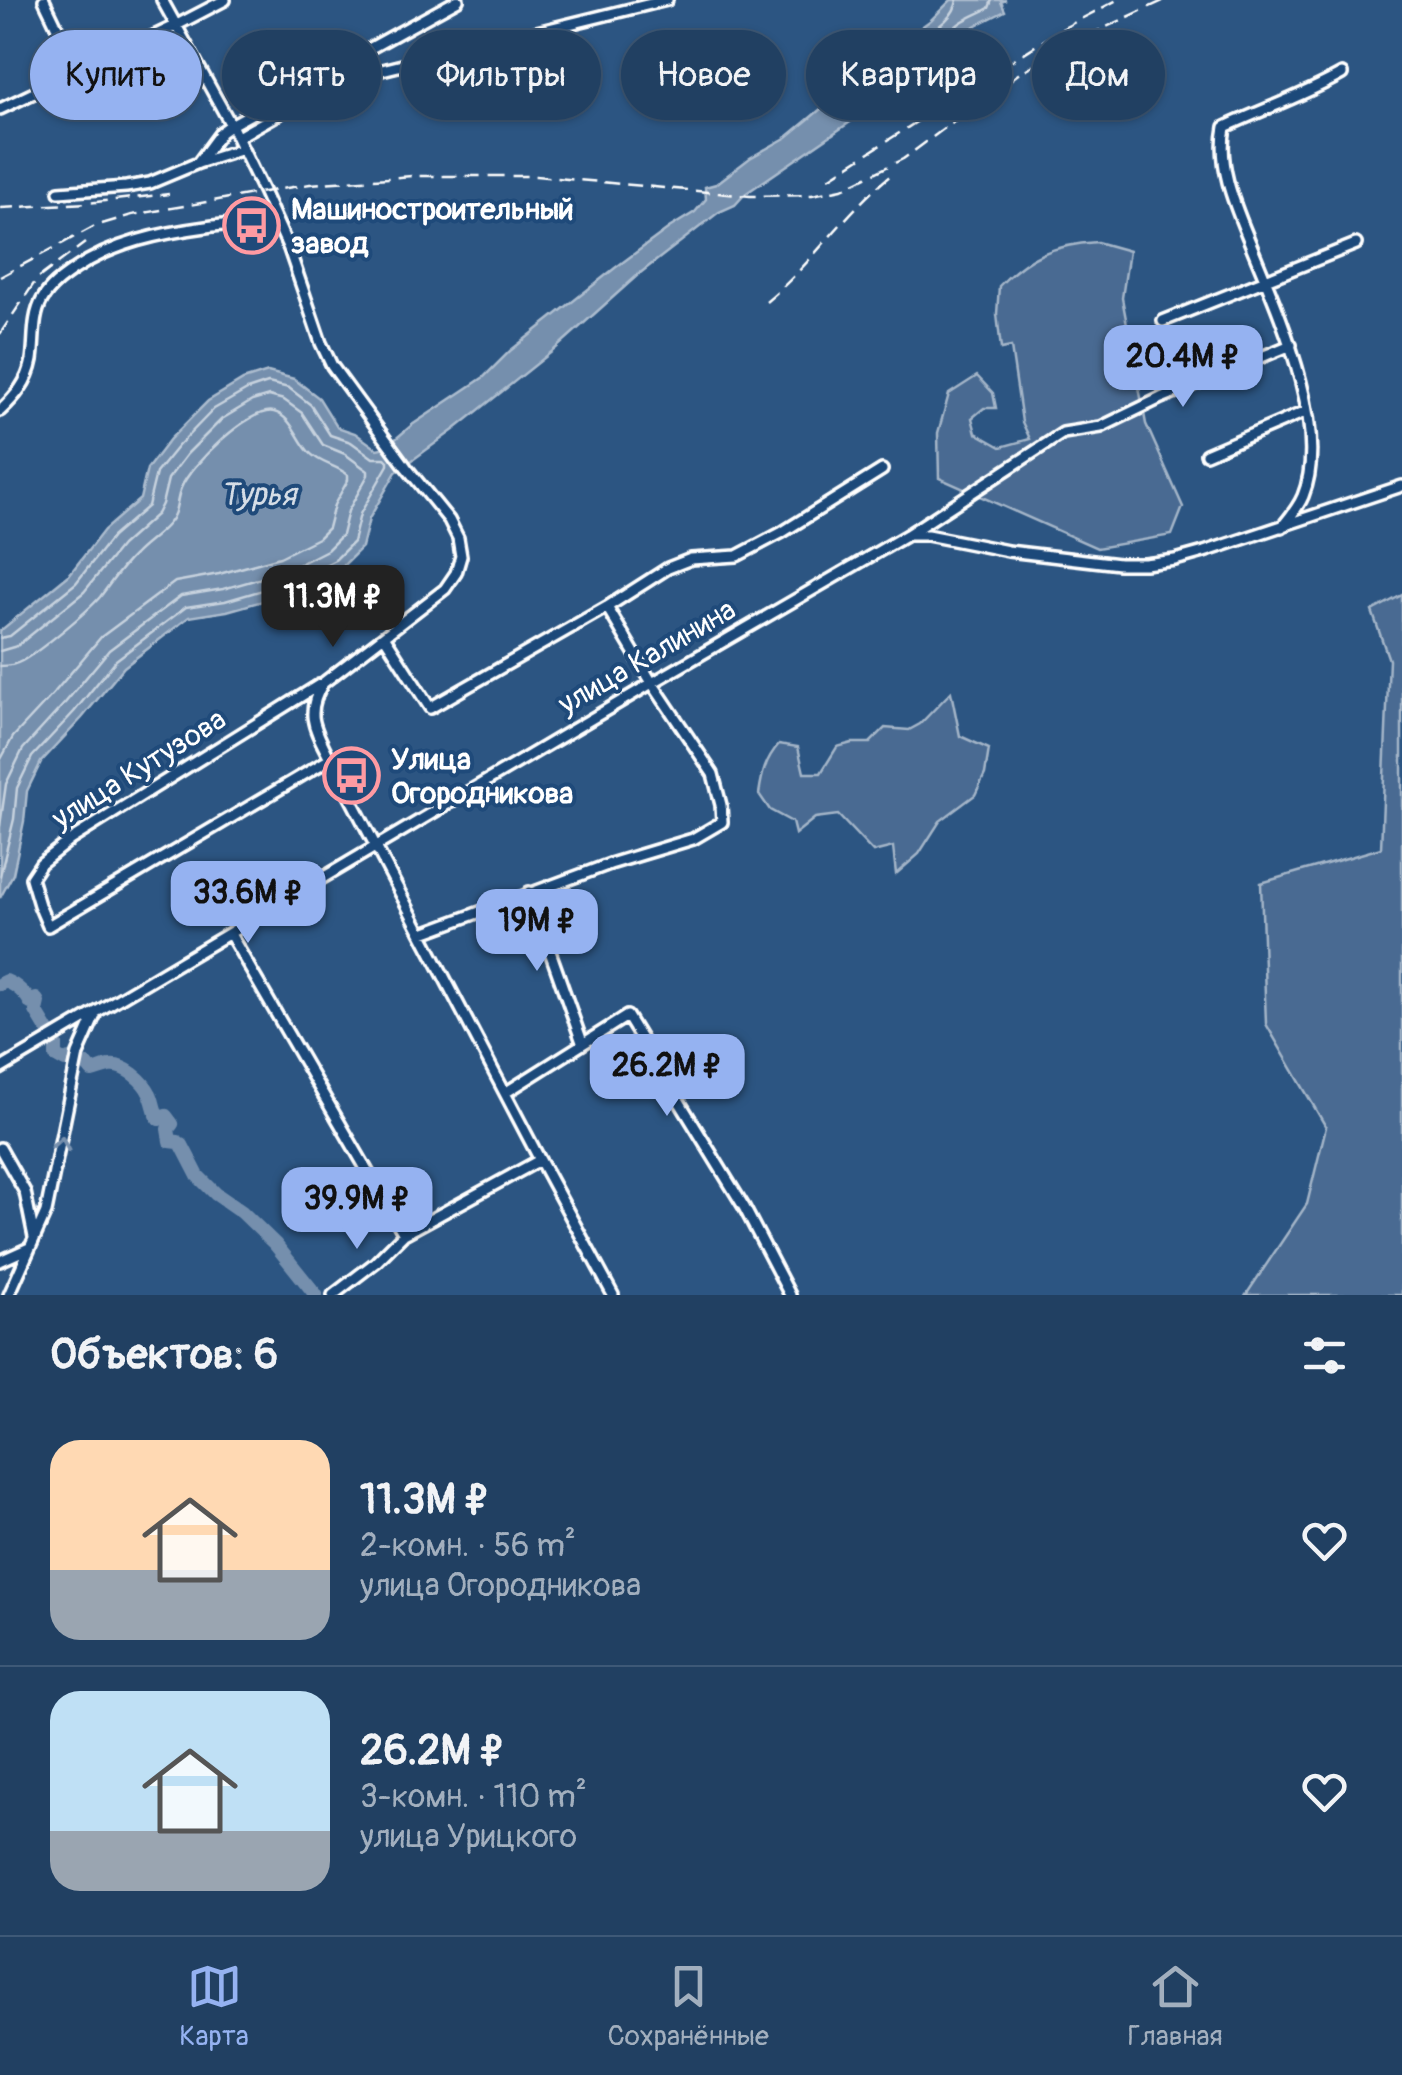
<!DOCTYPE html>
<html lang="ru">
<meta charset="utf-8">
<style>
:root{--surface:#214062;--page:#2d4b6b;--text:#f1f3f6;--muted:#a2afbe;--line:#3e5977;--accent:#95b2f1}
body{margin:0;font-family:Pangolin,sans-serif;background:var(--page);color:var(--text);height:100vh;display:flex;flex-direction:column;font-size:38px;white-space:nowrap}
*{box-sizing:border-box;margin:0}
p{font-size:32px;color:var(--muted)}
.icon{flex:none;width:55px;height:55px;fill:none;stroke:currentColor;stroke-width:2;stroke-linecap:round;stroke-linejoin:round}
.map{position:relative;height:1295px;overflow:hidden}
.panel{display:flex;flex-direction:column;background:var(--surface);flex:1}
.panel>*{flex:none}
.top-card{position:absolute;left:30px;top:30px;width:1342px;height:90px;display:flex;gap:20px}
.price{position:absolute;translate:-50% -85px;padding:0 22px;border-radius:20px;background:var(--accent);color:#111;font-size:32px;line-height:65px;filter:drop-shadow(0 2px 5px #0008)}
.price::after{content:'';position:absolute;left:50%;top:60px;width:30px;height:22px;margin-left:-15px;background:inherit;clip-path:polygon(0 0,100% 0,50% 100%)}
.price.active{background:#222;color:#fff}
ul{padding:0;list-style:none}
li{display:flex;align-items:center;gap:30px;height:250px;padding:0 50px}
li+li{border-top:2px solid var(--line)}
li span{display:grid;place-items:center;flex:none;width:280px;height:200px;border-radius:30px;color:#555}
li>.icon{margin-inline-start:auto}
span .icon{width:120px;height:120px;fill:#fffc;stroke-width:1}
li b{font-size:42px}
h2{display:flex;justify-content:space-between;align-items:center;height:120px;padding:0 50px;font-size:42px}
.chip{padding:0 35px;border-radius:45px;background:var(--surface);box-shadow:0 2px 8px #0004,0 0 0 2px var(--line);font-size:35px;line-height:90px}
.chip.active{background:var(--accent);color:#111}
.tabs{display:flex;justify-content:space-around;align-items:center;height:140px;border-top:2px solid var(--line);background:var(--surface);font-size:28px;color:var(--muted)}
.tabs a{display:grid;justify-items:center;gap:5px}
.tabs .active{color:var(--accent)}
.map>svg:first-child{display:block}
.green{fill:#486b92;stroke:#a4b5c8;stroke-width:2.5}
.water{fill:#748fad;stroke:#acbcce;stroke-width:2.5}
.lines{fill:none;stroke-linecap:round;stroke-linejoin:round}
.shore{stroke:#c7d2de;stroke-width:2.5}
.river{stroke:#748fad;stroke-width:14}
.minor-casing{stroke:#fff;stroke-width:16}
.minor{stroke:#1f4a7a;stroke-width:9}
.rail{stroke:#fff;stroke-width:2.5;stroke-dasharray:15 8;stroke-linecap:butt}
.oneway{stroke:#7992af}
.labels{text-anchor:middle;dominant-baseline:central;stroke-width:8;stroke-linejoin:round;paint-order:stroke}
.poi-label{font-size:30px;font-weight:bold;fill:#fff;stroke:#1f4a7a;text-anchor:start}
.street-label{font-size:30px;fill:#fff;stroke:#1f4a7a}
.water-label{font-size:32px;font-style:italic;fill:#d5dde6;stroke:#1f4a7a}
</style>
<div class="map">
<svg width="1402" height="1295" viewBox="0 0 1402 1295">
<rect width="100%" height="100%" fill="#2c5582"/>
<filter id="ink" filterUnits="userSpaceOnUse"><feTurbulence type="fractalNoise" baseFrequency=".01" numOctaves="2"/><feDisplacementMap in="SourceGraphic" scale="20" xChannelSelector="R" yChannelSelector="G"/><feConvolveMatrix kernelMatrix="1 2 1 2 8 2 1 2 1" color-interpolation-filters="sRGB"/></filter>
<g filter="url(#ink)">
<path class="green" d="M1097 242 1129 251 1122 298 1146 424 1183 507 1172 535 1097 548 939 478 938 433 949 394 977 376 993 393 996 408H984L972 418 976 433 1001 447 1030 439 1022 422 1011 347 1001 349 997 314 999 286C1029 255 1054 245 1097 242Z
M1402 595V1295H1246L1307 1204 1326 1127 1266 1024 1261 883 1381 848 1389 660 1372 611Z
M951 692 960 736 989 749 985 774 975 795 940 821 919 854 896 874 893 847 873 852 838 815 815 818 795 834 792 822 770 810 759 794C762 774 765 760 779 744L798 747 804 773H821L837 747 852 743H870L885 728 909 730 920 724Z"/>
<path class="water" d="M951 0H1006L1001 2 1005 11 965 31 929 68 745 194 735 205 719 212 639 274 554 350 455 429 396 472 369 519 362 547 341 568 295 592 227 611 189 617 124 667 82 718 41 762 27 791 24 821 13 874 0 898V631L69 575 104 530 140 499 147 469 170 439 208 401 243 380 268 372 294 379 319 398 337 427 355 433 377 449 386 447 412 425 484 377 510 351 615 268 669 228 695 212 706 199 705 187 716 184 750 158 787 137 822 108 829 99 850 89 879 68 898 44 931 20Z"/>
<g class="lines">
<path class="shore" d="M957 0C954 24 921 35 905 51 899 57 895 65 890 71L891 77C920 74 937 39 960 23 969 17 980 13 989 8L992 0
M0 638 10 636 76 583 112 537 148 506 156 473 178 446 214 409 247 390 268 383 289 388 311 405 330 435 351 442 373 458H385L388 461V465L360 514 353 542 335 560 290 582 225 601 186 607 116 660 74 712 32 757 17 788 14 819 0 876
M0 651 17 646 84 592 121 546 157 514 162 504 168 479 187 454 222 419 252 401 269 396 284 400 302 413 323 445 345 454 368 471V475L348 511 342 535 327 550 286 571 223 589 181 596 109 650 65 703 23 749 6 784 0 826
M0 666C8 666 15 665 22 661 40 651 87 612 100 597 111 583 121 567 134 555 144 544 158 536 168 524 178 513 176 500 181 488 189 467 250 406 274 412 292 417 297 439 309 452 320 464 336 465 348 475V480L334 505 328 528 318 538 280 557 219 574 175 582 101 637 53 694 13 737 0 761"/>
<path class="river" d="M0 984 6 981C16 985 26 994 31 1003L36 999 38 1002 36 1011 48 1031
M56 1044V1056L65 1061 70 1059
M87 1065 92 1071C98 1070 103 1067 109 1066 124 1063 144 1081 150 1094 154 1102 154 1111 159 1119L166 1116 172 1124 168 1129 170 1141 178 1142 182 1145 198 1176 216 1194 242 1212 275 1244 316 1295"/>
<defs>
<path id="minor" d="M44 0 78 71
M162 0 231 125 263 191 289 249 321 343 332 366 406 467 449 520 458 538 461 556 456 573 445 589 323 683C304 714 315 729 330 759L540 1160 613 1295
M329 83 667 0
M0 109 175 26 225 0
M238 137 324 88 345 62
M198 163 221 132 231 125 458 0
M59 192 126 187 150 183 198 163 243 149
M1163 321 1356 244
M0 411C15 397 28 382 32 360 35 340 32 318 42 300 50 286 62 278 75 269 113 243 161 233 206 227 229 224 252 223 274 216
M1206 454 1307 411
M1282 527C1290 517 1298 508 1303 496 1331 427 1277 309 1251 245 1236 208 1217 167 1225 127 1264 109 1305 95 1342 74
M909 535H927L1008 551 1119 564H1145L1175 560 1204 552 1402 486
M384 636 430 708 607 607 668 568 691 559 737 556 781 533 882 470
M319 685 70 840 41 863 31 878 39 905 48 926 330 759
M529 892 582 1042
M423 933 610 864 693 839 722 822 721 805 713 774 652 683 607 607
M230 934 404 1234 540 1160
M0 1069 652 683 907 535 1063 433 1101 427 1161 398 1291 345
M505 1093 627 1016 744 1207 790 1295
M0 1148 25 1192 34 1237
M0 1261 29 1248
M9 1295 46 1212 78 1054 96 1013
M333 1295 376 1262 404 1234"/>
</defs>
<use href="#minor" class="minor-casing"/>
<use href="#minor" class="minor"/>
<path class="rail" d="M829 178 1060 30 1117 0
M0 208 87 203 169 194
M0 277 95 226 132 215 310 184 413 176H536L750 196 812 195 842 189 903 159 1021 72 1089 35 1165 0
M766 302C812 264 844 213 891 175
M0 334 37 279 85 243"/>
</g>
<defs><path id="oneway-chevron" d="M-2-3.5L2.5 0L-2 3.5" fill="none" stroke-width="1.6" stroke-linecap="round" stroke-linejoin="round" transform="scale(2.5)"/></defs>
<use class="oneway" href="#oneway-chevron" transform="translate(61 1144) rotate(-79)"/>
</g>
<defs>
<symbol id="bus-ring" viewBox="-11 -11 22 22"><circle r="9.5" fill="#1f4a7a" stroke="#ff9aa2" stroke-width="1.5"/><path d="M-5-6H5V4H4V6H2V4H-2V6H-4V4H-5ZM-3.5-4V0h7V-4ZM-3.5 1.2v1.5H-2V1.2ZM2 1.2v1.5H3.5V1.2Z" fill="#ff9aa2"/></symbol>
</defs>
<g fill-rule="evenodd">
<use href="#bus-ring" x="220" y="194" width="63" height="63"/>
<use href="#bus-ring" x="320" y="744" width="63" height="63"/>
</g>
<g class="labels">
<g class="poi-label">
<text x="291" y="209">Машиностроительный<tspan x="291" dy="34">завод</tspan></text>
<text x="391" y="759">Улица<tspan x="391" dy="34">Огородникова</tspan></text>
</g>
<g class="street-label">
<text transform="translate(647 657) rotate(-30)">улица Калинина</text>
<text transform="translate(139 769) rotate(-32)">улица Кутузова</text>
</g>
<g class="water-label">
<text x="258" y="495">Турья</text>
</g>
</g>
</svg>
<b class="price" style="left:1183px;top:410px">20.4M ₽</b>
<b class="price active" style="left:333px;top:650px">11.3M ₽</b>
<b class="price" style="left:248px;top:946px">33.6M ₽</b>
<b class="price" style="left:537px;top:974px">19M ₽</b>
<b class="price" style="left:667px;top:1119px">26.2M ₽</b>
<b class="price" style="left:357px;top:1252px">39.9M ₽</b>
<div class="top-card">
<a class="chip active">Купить</a>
<a class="chip">Снять</a>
<a class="chip">Фильтры</a>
<a class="chip">Новое</a>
<a class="chip">Квартира</a>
<a class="chip">Дом</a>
</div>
</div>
<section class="panel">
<h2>Объектов: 6<svg class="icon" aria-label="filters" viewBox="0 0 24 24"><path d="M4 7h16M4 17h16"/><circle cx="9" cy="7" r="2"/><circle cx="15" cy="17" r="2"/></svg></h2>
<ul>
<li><span style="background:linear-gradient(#ffd9b3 65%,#9aa5b1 0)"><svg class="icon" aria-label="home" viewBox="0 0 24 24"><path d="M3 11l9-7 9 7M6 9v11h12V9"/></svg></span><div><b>11.3M ₽</b><p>2-комн. · 56 m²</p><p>улица Огородникова</p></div><svg class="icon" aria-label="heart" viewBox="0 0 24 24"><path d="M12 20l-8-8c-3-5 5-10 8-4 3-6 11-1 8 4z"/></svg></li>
<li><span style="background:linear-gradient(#bfe0f5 70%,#9aa5b1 0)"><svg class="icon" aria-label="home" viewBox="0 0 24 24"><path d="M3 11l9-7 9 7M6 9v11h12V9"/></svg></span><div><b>26.2M ₽</b><p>3-комн. · 110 m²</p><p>улица Урицкого</p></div><svg class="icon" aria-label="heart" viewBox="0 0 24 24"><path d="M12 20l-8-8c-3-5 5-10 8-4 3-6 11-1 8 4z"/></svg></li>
</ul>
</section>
<nav class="tabs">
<a class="active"><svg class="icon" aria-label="map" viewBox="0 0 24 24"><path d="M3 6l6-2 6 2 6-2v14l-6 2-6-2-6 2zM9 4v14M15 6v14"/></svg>Карта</a>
<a><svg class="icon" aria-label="saved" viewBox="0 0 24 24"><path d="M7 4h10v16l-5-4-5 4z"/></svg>Сохранённые</a>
<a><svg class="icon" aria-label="home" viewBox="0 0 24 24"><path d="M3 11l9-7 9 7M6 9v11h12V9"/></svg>Главная</a>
</nav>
